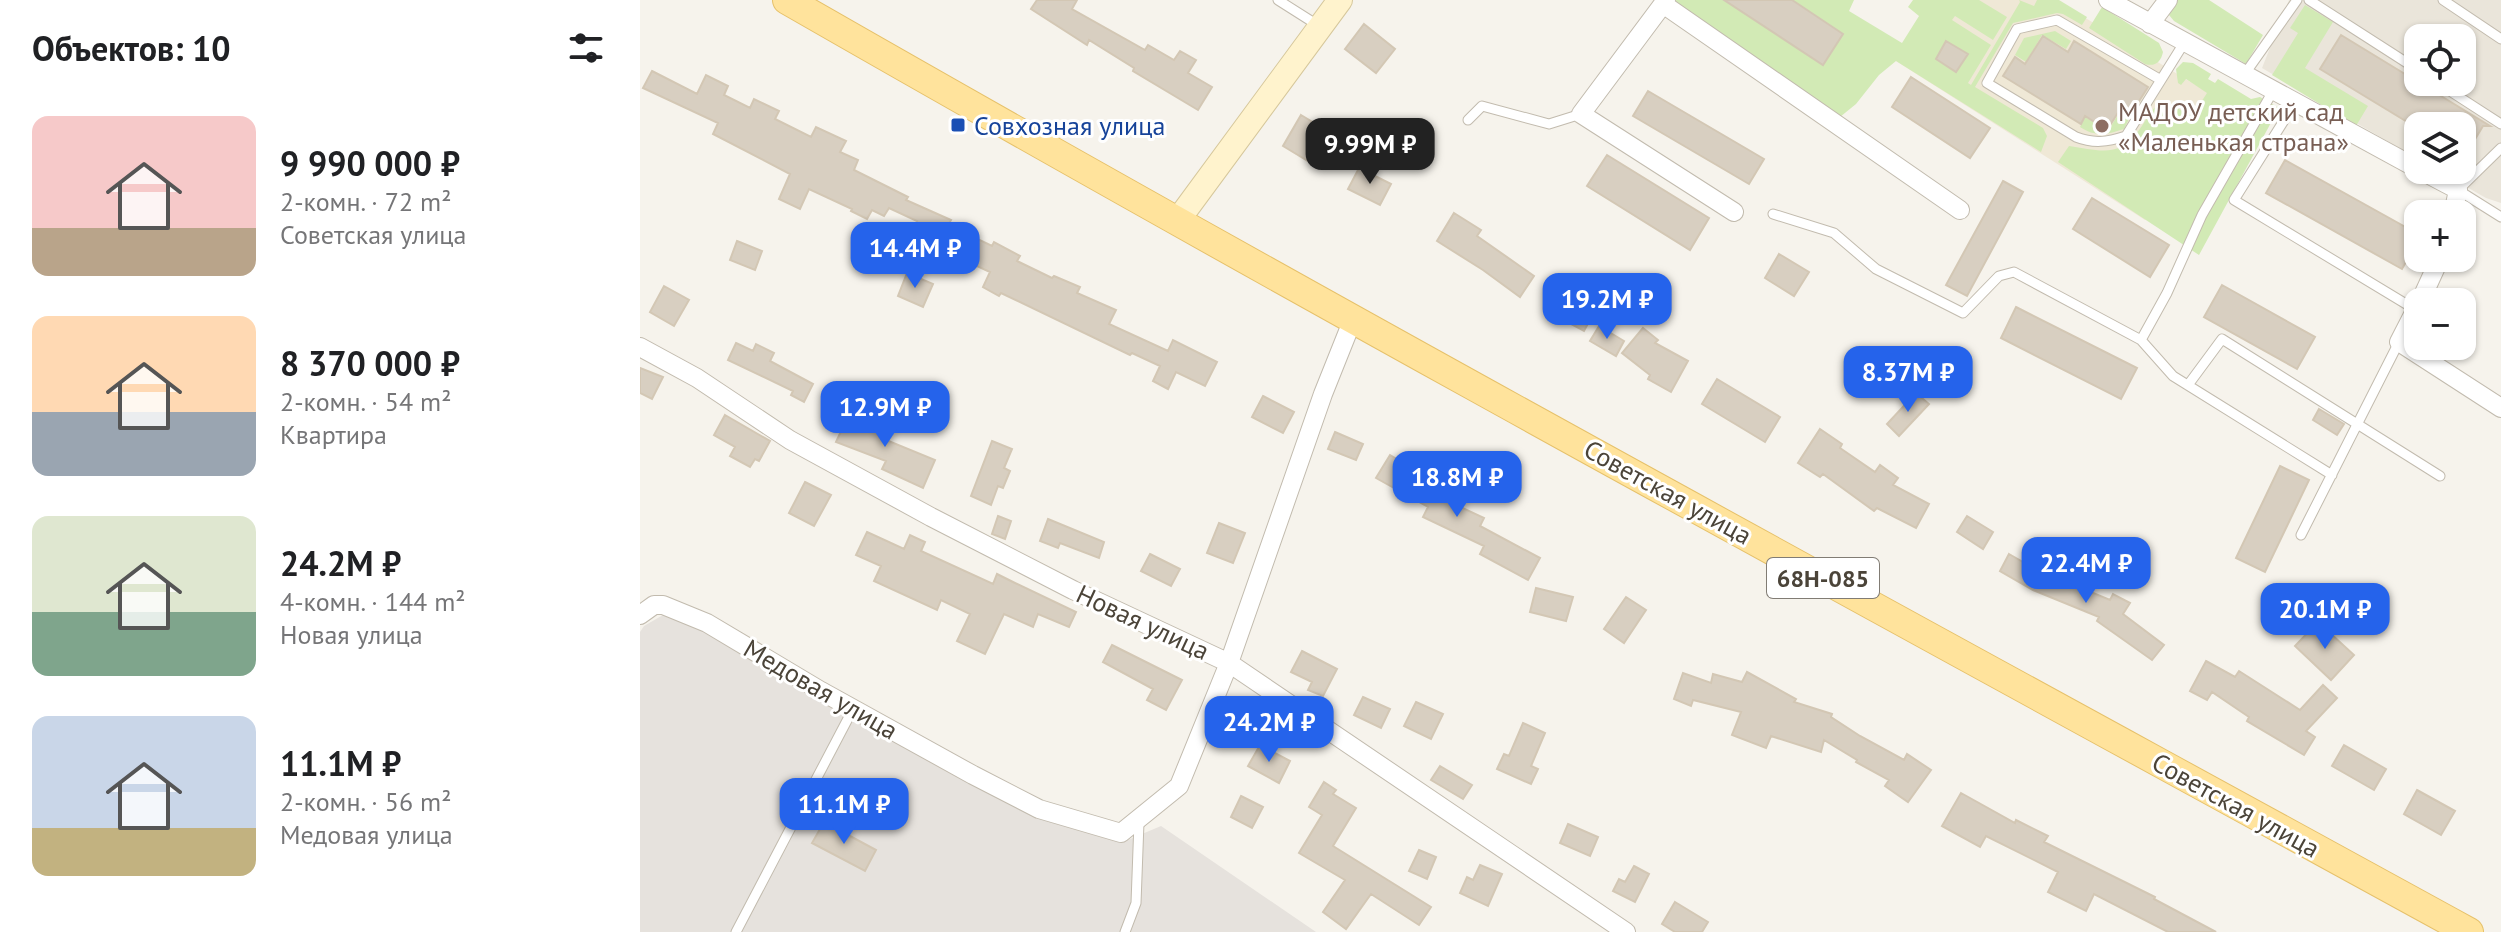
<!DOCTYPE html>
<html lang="ru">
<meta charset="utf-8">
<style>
:root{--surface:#fff;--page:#f2f2f2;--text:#202124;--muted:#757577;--accent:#2563eb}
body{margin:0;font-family:"PT Sans",sans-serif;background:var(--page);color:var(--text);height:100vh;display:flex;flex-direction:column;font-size:30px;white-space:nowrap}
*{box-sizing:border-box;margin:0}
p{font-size:26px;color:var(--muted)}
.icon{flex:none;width:44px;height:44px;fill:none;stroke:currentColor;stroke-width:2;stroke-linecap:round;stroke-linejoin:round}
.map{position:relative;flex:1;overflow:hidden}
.side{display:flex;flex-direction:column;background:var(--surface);width:640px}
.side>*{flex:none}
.tools{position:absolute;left:1764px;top:24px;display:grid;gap:16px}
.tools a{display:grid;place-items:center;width:72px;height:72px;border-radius:16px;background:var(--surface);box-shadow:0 2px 6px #0004;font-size:40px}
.price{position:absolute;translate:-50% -68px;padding:0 18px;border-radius:16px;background:var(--accent);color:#fff;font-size:26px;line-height:52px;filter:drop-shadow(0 2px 4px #0008)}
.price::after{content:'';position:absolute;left:50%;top:48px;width:24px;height:18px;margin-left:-12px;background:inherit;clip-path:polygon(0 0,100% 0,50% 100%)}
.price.selected{background:#222;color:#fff}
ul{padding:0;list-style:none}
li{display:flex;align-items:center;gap:24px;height:200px;padding:0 32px}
li span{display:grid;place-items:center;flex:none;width:224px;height:160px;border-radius:16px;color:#555}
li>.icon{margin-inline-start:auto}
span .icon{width:96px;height:96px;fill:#fffc;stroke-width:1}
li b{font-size:34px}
h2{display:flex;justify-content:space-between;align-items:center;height:96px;padding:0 32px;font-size:34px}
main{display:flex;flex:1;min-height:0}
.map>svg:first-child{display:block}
.residential{fill:#eae5da;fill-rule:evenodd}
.industrial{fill:#e6e2dd}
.education{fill:#efe8d6}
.green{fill:#d2eab5}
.building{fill:#d8cfc1;stroke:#d3c7b4;stroke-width:2}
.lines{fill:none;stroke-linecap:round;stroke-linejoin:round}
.lane-casing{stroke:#c2bbae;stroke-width:11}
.street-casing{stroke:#c2bbae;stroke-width:20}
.secondary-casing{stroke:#d6c79b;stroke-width:26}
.primary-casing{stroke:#e6c16a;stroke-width:30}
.lane{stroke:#fff;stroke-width:9}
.street{stroke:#fff;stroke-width:18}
.secondary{stroke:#fff3cd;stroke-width:24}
.primary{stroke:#ffe39c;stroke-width:28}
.transit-dot{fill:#1a4fb4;stroke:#fff;stroke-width:3}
.education-dot{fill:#8d6e63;stroke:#fff;stroke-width:3}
.labels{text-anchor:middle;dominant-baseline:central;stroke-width:6;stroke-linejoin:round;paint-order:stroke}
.shield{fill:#fff;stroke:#817c74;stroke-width:2}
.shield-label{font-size:24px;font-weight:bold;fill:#4b4439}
.education-label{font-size:26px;fill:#785e54;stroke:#fff;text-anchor:start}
.transit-label{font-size:26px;fill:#164399;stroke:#fff;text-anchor:start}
.street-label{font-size:26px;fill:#4b4439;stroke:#fff}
</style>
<main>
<section class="side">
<h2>Объектов: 10<svg class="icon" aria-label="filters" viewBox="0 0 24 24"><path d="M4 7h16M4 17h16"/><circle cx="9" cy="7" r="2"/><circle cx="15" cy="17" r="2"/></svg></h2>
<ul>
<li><span style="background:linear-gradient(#f6c9c9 70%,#b9a48a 0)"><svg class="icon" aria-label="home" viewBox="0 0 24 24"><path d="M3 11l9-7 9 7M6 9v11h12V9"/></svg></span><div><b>9 990 000 ₽</b><p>2-комн. · 72 m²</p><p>Советская улица</p></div></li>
<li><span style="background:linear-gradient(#ffd9b3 60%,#9aa5b1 0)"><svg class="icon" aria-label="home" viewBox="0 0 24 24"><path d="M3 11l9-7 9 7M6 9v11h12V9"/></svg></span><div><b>8 370 000 ₽</b><p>2-комн. · 54 m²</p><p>Квартира</p></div></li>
<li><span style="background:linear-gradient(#dfe7d0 60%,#7fa58c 0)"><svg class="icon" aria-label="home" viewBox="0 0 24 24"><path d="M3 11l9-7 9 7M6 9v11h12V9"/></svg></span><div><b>24.2M ₽</b><p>4-комн. · 144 m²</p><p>Новая улица</p></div></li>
<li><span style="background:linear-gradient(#c9d6e8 70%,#c2b280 0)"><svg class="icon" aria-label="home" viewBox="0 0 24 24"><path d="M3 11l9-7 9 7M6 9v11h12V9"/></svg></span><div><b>11.1M ₽</b><p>2-комн. · 56 m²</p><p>Медовая улица</p></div></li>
</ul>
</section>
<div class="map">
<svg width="1861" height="932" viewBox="0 0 1861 932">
<rect width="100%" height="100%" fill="#f6f3ec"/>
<path class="residential" d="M1649 0H1861V203L1846 198 1797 170H1822V126H1778V159L1622 68ZM1778 38H1822V82H1778Z"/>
<path class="industrial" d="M30 611 360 784 483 842 521 826 676 932H0V632L4 626Z"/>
<path class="education" d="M1296 0H1416L1580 100 1505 220 1256 61Z"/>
<path class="green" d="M1032 0H1214L1209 11 1262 43 1279 16 1268 7 1273 0H1339L1367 17 1353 40 1315 16 1312 20 1351 45 1328 83 1331 85 1380 2 1379 0 1394 6 1397 0H1419L1447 17 1442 25 1423 14 1417 13 1373 23 1335 87 1403 128 1407 136 1401 152 1256 61 1239 75 1216 104 1200 117Z
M1536 0H1569L1623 35 1606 64 1534 21 1529 15 1531 7Z
M1665 5 1693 22 1665 68 1728 106 1716 126 1632 75 1658 33 1650 28Z
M1462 7 1519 43 1523 52C1521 62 1515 67 1505 64L1449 28Z
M1415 31 1431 41 1426 49 1402 35 1386 62 1375 55 1384 38Z
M1543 62 1553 63 1571 74 1568 79 1575 83 1578 79 1611 99 1620 97 1639 108 1559 255 1418 162 1429 146C1458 150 1480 159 1499 130 1506 121 1510 110 1519 104L1531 105 1552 116 1567 93 1546 79 1541 85 1538 83 1536 69Z
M1479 113 1489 119 1484 129C1465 135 1456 137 1440 127L1445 117 1468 131Z"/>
<path class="building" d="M397 0H437L432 9 505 50 508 45 534 60 540 51 556 60 548 73 572 87 558 110 493 71 494 68 449 40 447 45 391 9Z
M1084 0H1152L1203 34 1183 65Z
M724 24 755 49 736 73 705 49Z
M1701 35 1850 126H1843L1822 161V126H1774L1680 69Z
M1403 36 1428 52 1434 41 1508 87 1489 117 1479 111 1467 130 1445 116 1441 124 1363 76 1375 57 1385 64Z
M1306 41 1328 54 1316 72 1296 59Z
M12 71 57 94 66 75 88 86 84 95 110 108 114 99 139 111 135 119 171 137 176 127 206 141 200 152 218 160 214 170 268 197 266 200 311 220 308 225 352 246 354 242 380 256 377 261 412 278 414 276 440 287 437 293 476 310 469 324 528 351 533 340 577 362 565 386 536 372 528 389 513 381 520 366 492 353 490 355 361 293 359 296 343 287 350 272 298 248 297 252 268 240 277 221 249 208 244 216 232 210 227 219 211 211 212 209 169 189 160 209 139 199 150 174 73 134 78 123 3 88Z
M1271 77 1350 128 1330 158 1252 107Z
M1008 91 1124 159 1109 184 993 116Z
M661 115 691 133 673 164 643 146Z
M967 155 1069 218 1050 250 947 186Z
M1645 160 1778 234V241L1762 269 1626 193Z
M719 168 751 184 740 205 708 189Z
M1363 181 1383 192 1327 296 1306 285Z
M1452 198 1529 245 1510 277 1433 229Z
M814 213 841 230 837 236 894 276 880 297 843 270 797 241Z
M97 241 122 251 115 270 90 260Z
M1139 254 1169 272 1154 296 1125 278Z
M267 273 293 284 283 307 258 296Z
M1582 285 1675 337 1657 369 1564 317Z
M24 286 49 300 34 326 10 312Z
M919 289 956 309 944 331 907 311Z
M1376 307 1497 368 1481 399 1361 338Z
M959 326 984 341 976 356 950 341Z
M1003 328 1018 340 1015 343 1048 361 1031 392 1008 379 1010 375 982 353Z
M96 343 113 351 116 344 134 353 130 361 173 384 164 402 151 395 153 391 88 360Z
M0 368 23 377 12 399 0 393Z
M1077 379 1140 417 1125 442 1062 404Z
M1276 393 1289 404 1259 436 1247 424Z
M623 396 654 412 643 433 612 417Z
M212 408 234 418 230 426 249 434 246 440 295 460 283 488 242 469 246 461 196 442Z
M1679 409 1704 424 1697 435 1673 420Z
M85 415 130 441 119 461 115 459 110 467 90 456 95 447 74 435Z
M1180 429 1202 444 1200 448 1235 472 1240 465 1258 478 1253 485 1289 504 1276 528 1237 508 1234 511 1183 474 1180 477 1158 463Z
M695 432 723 444 716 460 688 449Z
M352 441 372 449 364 468 370 471 363 488 358 486 351 505 331 496Z
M750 455 791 479 784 490 844 518 840 526 900 558 888 580 840 554 844 546 783 517 788 507 736 478Z
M1640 466 1669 480 1625 572 1596 558Z
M165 482 191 495 174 526 149 513Z
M358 516 371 521 365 539 352 534Z
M1327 516 1353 532 1343 549 1317 532Z
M408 519 464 542 459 558 420 543 418 548 400 541Z
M579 523 605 533 593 563 567 553Z
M227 532 264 549 270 535 285 542 281 551 353 584 357 574 375 583 436 612 429 627 398 614 393 627 364 614 345 654 317 641 330 614 301 600 297 610 234 581 241 566 216 555Z
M510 554 540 569 531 586 501 571Z
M1369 554 1421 584 1422 580 1470 600 1473 594 1490 603 1483 614 1524 645 1512 660 1457 621 1459 617 1393 590 1360 571Z
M896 588 933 597 926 621 890 612Z
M986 597 1006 610 984 643 964 629Z
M1678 622 1714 655 1691 680 1655 646Z
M472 645 542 680 526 710 507 700 513 689 463 662Z
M662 651 697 669 683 696 668 690 672 682 651 672Z
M1566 661 1595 677 1599 671 1660 710 1683 685 1697 698 1666 731 1675 737 1664 755 1607 721 1609 717 1572 692 1567 700 1550 691Z
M1107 672 1156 699 1154 702 1192 714 1191 717 1220 736 1264 760 1267 754 1291 770 1268 802 1245 786 1249 780 1216 762 1217 760 1184 740 1181 752 1131 736 1126 748 1092 735 1101 712 1053 700 1051 706 1034 699 1043 673 1071 683 1073 674 1102 682Z
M723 697 750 709 741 728 714 715Z
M776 702 803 714 791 739 764 726Z
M883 723 905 733 891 766 898 769 891 784 857 769 864 754 869 756Z
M620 745 650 761 639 783 608 766Z
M1704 745 1746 769 1734 790 1692 766Z
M800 766 832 785 823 799 791 780Z
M684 782 696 790 693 794 716 808 693 846 791 907 779 925 731 894 706 929 683 912 705 880 659 853 682 815 669 807Z
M1777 790 1815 811 1801 835 1764 814Z
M1321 793 1375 823 1376 820 1408 836 1404 842 1515 897 1514 899 1576 932H1528L1454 894 1446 911 1408 892 1418 872 1346 836 1340 847 1302 826Z
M601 796 623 807 612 828 591 817Z
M184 822 236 850 225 871 172 843Z
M928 824 958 837 950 856 920 843Z
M779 850 796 857 787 879 769 871Z
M840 865 862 874 848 906 820 893 827 877 833 880Z
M994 866 1009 874 995 902 973 891 979 879 985 882Z
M1035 902 1068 922 1062 932H1035L1022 924Z"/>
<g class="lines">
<defs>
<path id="lane" d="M638 0 679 26
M1669 0 1778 70
M1803 0 1861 39
M1604 75 1657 0
M1521 80 1417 20 1377 29 1347 83 1436 137C1454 144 1467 142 1486 136L1544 43
M1796 82 1861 124
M1633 91 1562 215 1527 293 1501 340 1533 376 1692 475
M1655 103 1594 200 1776 310
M828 120 842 106 909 124 941 114
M1861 148 1818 190 1861 217
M1133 214 1194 233 1236 269 1323 313 1359 276 1374 272 1501 340
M1548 385 1582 339 1800 476
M1661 535 1759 342
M96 932 213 709
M485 932 496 903 499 822"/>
<path id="street" d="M1026 0 941 114 1094 212
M1468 0 1778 169
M1023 4 1320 210
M1510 24 1528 0
M1780 170 1818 190 1813 214
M1780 302 1800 258
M1778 305 1759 342 1861 408
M0 347 57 378 150 440 291 517 433 590 589 663 986 932
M0 615 14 605H23L67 623 181 691 333 775 399 809 481 833 539 786 589 663 683 394 713 319"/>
<path id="secondary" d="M538 220 700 0"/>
<path id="primary" d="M147 0C703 319 1267 624 1829 932"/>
</defs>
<use href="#lane" class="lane-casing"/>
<use href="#street" class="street-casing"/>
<use href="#secondary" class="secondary-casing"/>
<use href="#primary" class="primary-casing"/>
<use href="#lane" class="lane"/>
<use href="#street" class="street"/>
<use href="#secondary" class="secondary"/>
<use href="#primary" class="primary"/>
</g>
<rect class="transit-dot" x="310" y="117" width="16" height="16" rx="4"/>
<circle class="education-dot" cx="1462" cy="126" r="8"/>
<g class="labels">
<rect class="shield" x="1127" y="558" width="112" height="40" rx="6"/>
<g class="shield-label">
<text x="1183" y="578">68Н-085</text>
</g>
<g class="education-label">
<text x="1478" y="111">МАДОУ детский сад<tspan x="1478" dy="30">«Маленькая страна»</tspan></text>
</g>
<g class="transit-label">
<text x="334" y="125">Совхозная улица</text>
</g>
<g class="street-label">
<text transform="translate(1028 492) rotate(29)">Советская улица</text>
<text transform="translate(503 622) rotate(25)">Новая улица</text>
<text transform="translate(181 689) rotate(30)">Медовая улица</text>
<text transform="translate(1596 805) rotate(29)">Советская улица</text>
</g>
</g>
</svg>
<div class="tools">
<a><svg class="icon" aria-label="locate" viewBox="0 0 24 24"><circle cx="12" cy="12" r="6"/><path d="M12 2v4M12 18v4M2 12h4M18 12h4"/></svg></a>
<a><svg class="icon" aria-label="layers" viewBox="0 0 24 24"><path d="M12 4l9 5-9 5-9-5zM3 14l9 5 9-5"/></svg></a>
<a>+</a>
<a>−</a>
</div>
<b class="price selected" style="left:730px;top:186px">9.99M ₽</b>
<b class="price" style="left:275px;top:290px">14.4M ₽</b>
<b class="price" style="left:967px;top:341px">19.2M ₽</b>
<b class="price" style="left:1268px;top:414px">8.37M ₽</b>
<b class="price" style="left:245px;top:449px">12.9M ₽</b>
<b class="price" style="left:817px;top:519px">18.8M ₽</b>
<b class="price" style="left:1446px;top:605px">22.4M ₽</b>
<b class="price" style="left:1685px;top:651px">20.1M ₽</b>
<b class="price" style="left:629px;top:764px">24.2M ₽</b>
<b class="price" style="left:204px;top:846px">11.1M ₽</b>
</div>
</main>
